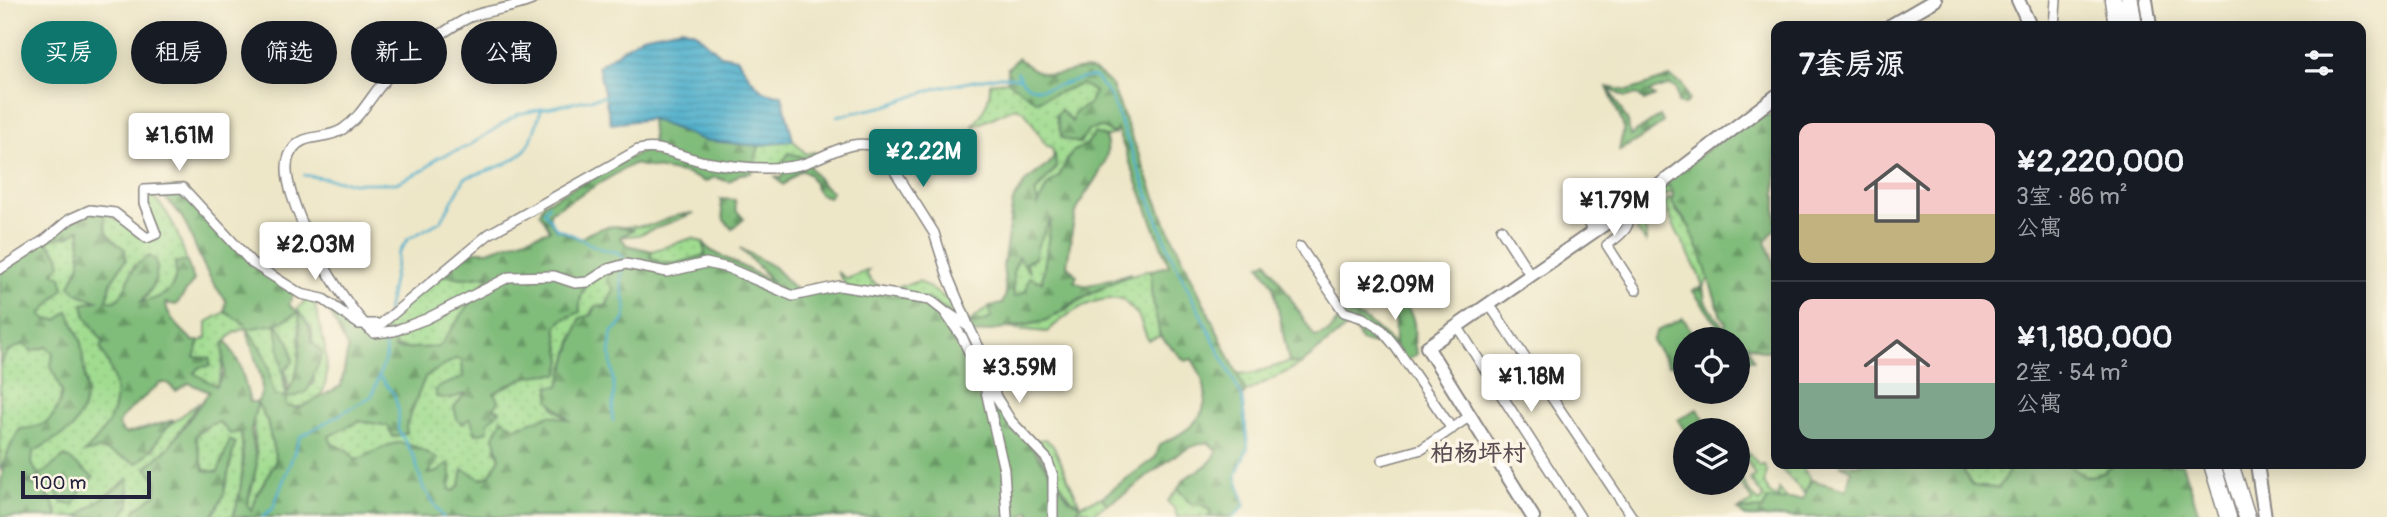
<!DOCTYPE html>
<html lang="zh">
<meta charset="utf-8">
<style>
:root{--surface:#171b24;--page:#242831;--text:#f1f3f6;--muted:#9ea1a6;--line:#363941;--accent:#0f766e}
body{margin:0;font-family:Pangolin,"LXGW WenKai TC",sans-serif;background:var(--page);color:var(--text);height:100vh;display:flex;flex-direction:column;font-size:26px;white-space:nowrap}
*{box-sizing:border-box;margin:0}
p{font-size:23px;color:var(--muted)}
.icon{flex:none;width:38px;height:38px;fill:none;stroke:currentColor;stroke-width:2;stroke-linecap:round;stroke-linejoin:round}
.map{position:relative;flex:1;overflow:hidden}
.side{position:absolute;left:1771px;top:21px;width:595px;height:448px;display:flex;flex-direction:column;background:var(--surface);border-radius:14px;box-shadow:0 4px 18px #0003}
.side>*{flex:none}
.banner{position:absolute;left:21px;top:21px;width:665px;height:63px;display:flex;gap:14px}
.fabs{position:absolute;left:1673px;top:327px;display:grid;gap:14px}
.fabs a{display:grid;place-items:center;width:77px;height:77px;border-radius:50%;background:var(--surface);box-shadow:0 4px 18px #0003;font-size:35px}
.scale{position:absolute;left:21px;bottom:18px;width:130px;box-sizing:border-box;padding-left:7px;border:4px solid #22223b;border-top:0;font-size:19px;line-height:24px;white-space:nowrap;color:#22223b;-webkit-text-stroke:5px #fcf5e5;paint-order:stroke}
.price{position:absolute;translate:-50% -60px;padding:0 16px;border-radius:7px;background:#fff;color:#222;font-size:23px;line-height:46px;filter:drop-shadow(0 2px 4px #0008)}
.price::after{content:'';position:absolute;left:50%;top:42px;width:21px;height:16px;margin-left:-10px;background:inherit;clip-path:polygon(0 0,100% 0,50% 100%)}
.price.current{background:var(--accent);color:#fff}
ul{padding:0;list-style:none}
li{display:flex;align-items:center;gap:21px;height:175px;padding:0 28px}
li+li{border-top:2px solid var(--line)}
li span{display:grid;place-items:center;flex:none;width:196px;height:140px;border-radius:14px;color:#555}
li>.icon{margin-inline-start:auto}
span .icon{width:84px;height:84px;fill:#fffc;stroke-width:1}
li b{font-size:30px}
h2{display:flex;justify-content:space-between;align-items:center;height:84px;padding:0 28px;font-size:30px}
.tag{padding:0 24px;border-radius:32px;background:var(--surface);box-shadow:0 4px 18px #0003;font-size:24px;line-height:63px}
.tag.current{background:var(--accent);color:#fff}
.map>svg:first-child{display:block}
.grass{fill:url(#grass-dots);stroke:#617f66;stroke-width:2;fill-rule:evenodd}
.forest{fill:url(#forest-firs);stroke:#516f5a;stroke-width:2;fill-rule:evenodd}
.water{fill:url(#water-rules);stroke:#386884;stroke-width:2}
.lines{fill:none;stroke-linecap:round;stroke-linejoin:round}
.stream{stroke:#4dafcc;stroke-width:2.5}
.street-casing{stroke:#888481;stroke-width:12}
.secondary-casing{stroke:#888481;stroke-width:16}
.highway-casing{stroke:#888481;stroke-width:19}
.street{stroke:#fff;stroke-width:9}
.secondary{stroke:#fff;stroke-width:12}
.highway{stroke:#fff;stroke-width:16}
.labels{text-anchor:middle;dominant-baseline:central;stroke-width:7;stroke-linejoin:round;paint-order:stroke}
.quarter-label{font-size:24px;font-weight:bold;fill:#5b4c52;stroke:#fcf5e5}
</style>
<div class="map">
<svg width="2387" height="517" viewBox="0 0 2387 517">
<defs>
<pattern id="grass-dots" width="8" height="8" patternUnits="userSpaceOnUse" patternTransform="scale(1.75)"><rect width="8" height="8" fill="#a0dc90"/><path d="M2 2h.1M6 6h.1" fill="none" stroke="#8abc7d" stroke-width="1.8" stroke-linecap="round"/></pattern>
<pattern id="forest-firs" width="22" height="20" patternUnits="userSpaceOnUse" patternTransform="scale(1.75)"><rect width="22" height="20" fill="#80bc7a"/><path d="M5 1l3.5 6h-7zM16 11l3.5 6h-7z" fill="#689865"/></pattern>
<pattern id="water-rules" width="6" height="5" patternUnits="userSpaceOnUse" patternTransform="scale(1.75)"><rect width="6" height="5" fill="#4dafcc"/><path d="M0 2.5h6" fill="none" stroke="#408ea7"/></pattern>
</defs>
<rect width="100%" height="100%" fill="#fcf5e5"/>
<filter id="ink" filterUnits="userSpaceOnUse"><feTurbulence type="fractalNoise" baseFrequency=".0143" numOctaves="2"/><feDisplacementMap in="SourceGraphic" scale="14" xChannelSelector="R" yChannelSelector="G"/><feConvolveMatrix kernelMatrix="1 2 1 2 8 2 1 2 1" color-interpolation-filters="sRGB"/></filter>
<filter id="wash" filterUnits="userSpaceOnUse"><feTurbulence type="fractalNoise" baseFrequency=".00686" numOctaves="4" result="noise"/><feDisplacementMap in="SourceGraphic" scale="28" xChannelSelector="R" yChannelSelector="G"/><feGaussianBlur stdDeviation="1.57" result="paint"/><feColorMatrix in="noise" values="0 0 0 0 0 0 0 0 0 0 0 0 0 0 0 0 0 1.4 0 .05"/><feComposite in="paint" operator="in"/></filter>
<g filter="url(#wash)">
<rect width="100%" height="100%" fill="#ede6c7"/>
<path class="grass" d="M1008 81 1036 101 1081 84 1095 92 1089 104 1074 113 1072 123 1061 110 1056 115 1062 138 1079 143 1089 130 1101 127 1114 134 1105 137 1095 133 1087 144 1071 153 1059 176 1047 186 1038 206 1035 193 1056 168 1052 148 1046 145 1025 112 1016 107 972 127C982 115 991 100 990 83Z
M793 140 806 154 814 152 817 159 780 166H754L759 146Z
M1665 182 1673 192C1641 201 1646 215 1646 242L1631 222 1630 207Z
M144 190C170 207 179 235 187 262L175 263C180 290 163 298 139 303L148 295 134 265 123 295 116 301H107L111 282 126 259 124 249C109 239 103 230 105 212L146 238 155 235Z
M1673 198 1676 211 1689 226 1710 277 1703 286C1693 256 1675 234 1665 205L1668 199Z
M694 213 638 235 620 237 632 230 624 227 653 225 678 215Z
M1052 216 1042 282 1014 298 1013 272 1019 256 1026 262 1035 258 1037 245Z
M80 228V264L70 286 77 293 98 302 83 304 86 317 104 343C103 355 106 358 111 369 125 406 109 426 86 452L101 449 154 450 160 433 199 402 169 447 147 467 156 479V495L136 509 134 517H121L130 504 127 479 78 517H58L56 509 28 483 33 452C104 414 89 378 68 312L58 320 46 319 41 314C54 297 51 276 59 256L46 239ZM39 476 93 477 80 492 62 503 52 485Z
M692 238 704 243 705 255C686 261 666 271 650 256L652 251Z
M608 269 614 290 606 306H596L574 335 559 387 549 386 554 408 570 421C533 421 523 422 495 448L500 458 489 476 461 485 454 491 449 489V463L438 472 427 474 437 459C395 433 396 443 356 461L347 450 332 444 328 436 360 421 406 426 425 377 457 358 462 360 463 377 436 390 468 392 470 417 487 422 499 410 493 408V394C516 380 539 373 562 360L556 327 562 320 580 312C578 289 589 281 608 269Z
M869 270 867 275C879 295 900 287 919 281L953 303 948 277 968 323 990 306 991 318 983 322 968 323 847 287 837 272 847 279Z
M1151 270V291L1160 336 1148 340 1138 315 1122 299C1092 296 1069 312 1047 332L1006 328C1020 326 1037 325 1049 319 1082 301 1112 277 1151 270Z
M441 275 464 278 491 275 439 347C414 348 382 354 371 325L381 324Z
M308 295 323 299 315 307C324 338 347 416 286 406V398L276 396 270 386 268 365 246 328C211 338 231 360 216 386L193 373 199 367 193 357 200 341 207 338V322L225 312 245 324 246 328C275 325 293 321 308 295ZM299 312 312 329 314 384 287 397C303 365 300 347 299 312ZM277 326 290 343 285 369 289 387 286 396Z
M23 343 32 351 47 346 53 354C51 370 61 377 62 391 65 423 34 426 15 440 9 445 5 462 0 469V367L7 352Z
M1289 362 1300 365 1246 392 1235 373 1250 374Z
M258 402 267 421 276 460 253 512 247 504C253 487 258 465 256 447 254 426 250 425 258 402Z
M219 422 241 432C245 460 242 490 233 517H212L223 497 235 443 230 440 218 472 204 470 195 436 209 425Z
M1046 439 1054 447 1080 505 1102 497 1107 504 1087 517 1088 511 1078 510 1079 517H1072L1078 509 1031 441Z
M1749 453 1759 466 1764 465 1767 471 1764 483 1771 495 1778 496 1779 489 1788 500 1768 499 1763 509 1738 510 1753 502 1740 483 1738 469C1744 482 1747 494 1760 502L1764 497 1750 479 1755 476 1746 457Z
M1792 464H1800L1811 480 1804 493 1782 470Z
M1961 464H2013L2000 488C1968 486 1973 491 1961 464Z
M2067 464H2115L2103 473 2085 477Z
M1178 489C1187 501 1201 501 1212 512L1209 517H1177L1175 509 1167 502Z"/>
<path class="forest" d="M1018 58C1065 101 1075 43 1112 86L1163 217 1246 392 1242 397 1248 447 1236 475 1245 505 1233 517H1209L1211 512 1205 506 1191 504 1178 489C1186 469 1209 473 1217 451L1208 442C1167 450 1144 487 1107 504L1102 497 1156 457 1160 444C1204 426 1219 401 1192 359L1185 361 1160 336 1151 291V270L1169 266 1117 129 1114 134 1101 127 1089 130 1079 143 1062 138 1056 115 1061 110 1072 122 1074 113 1089 104 1095 92 1081 84 1036 101 1008 81 1007 69Z
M1670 77 1682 84 1689 100 1684 105 1678 103 1676 89 1670 85 1649 92 1655 96 1644 101 1638 95 1625 97 1609 89 1628 122 1630 136 1660 116 1663 122C1660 127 1626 147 1619 151L1624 127 1607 87 1628 91Z
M1757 111 1776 118V227L1766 241 1776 271V350L1762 351 1747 344 1754 360 1742 359 1738 353V340L1727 339 1693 291 1703 286 1705 301 1724 328 1726 323 1721 316 1701 255 1689 226 1672 203 1673 192 1665 182Z
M651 119 703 140 759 146 751 173 740 174 729 182 715 177 705 182 688 174 633 164 550 212V221L556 229 580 239C596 227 613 222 633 230L620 237 627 245 652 251 650 256C666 271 686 261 705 255L704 243 710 250 774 283 740 248 774 267 800 294 830 289 930 300 967 323 983 322 991 318 990 306 1002 304 1006 294 1003 266 1013 201 1026 181 1049 164 1055 155 1056 168 1035 192 1038 205 1047 186 1059 176 1071 153 1087 144 1095 133 1105 137C1116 163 1086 186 1077 210 1071 224 1070 250 1067 265L1077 276 1074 281 1085 286 1132 273 1079 299 1047 320 973 334 996 397 1069 499 1080 505 1074 516 1032 517 1029 511 1022 517H233C242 491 245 460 241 432L230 434 219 422 209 425 195 436 204 470 218 472 230 440 235 443 223 497 212 517H134L136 509 156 494V479L146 468 169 447 209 392 189 383 176 391 167 383H160L124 415 118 425 125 434 174 420C157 436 157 448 137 463L101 449 84 453C109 428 123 406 111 371 108 362 103 355 100 346L104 343 86 317 83 304 97 301 77 293 70 286 80 264V229L70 236 46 240 59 256 61 264 53 272 61 277 64 288 41 314 46 319 58 320 68 311 81 341 87 394 82 411 72 429 33 452 32 464 39 476 65 456 93 477 80 492 74 505 62 503 52 485 39 477 28 483 48 490 58 517H0C0 480 0 461 20 429 47 428 57 418 62 392L51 366 53 354 47 347 32 351 23 344 7 352 0 367V269L90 210 105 212C103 230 109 239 125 249L126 259 111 282 107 301H116C134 283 122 272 149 256L156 260C159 280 153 288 141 302 165 298 180 289 175 262H187L194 280 176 305 166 303C167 318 182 330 193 341H200L194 357 210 358V366L199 367 194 373 216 386 224 373 223 344 226 341 240 365 250 402H258L262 391 261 378 245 324 225 312 226 300C206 277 199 254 187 227 182 213 166 199 155 189L183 188 252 263 295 289 289 305C303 314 312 325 311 341L322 352C321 362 317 365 314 374 308 394 307 393 286 399V406L300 408 341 386 348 349 323 299 374 333 394 331 395 349 439 347 490 275 464 278 441 275 469 251H488L550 230 540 213 544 203 653 146ZM1051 219 1042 282 1029 277 1026 291 1014 297 1013 272 1019 257 1030 273 1026 262 1035 258 1038 245ZM607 270V280L614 290 606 306H596L592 315 580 318 559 386H549V400L569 420 550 415 516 428 502 419 494 436 500 458 489 476 481 479 463 469 460 485 454 491 449 489 452 479 449 463 438 472 428 474 438 459C395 433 396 443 356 460L347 450 332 444 329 436 359 421 388 426 393 437 407 433 406 426 425 377 457 358 462 360 463 377C453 383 444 383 436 389V397L450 399 466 393 454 407 457 419 462 424 470 418 476 434 488 431V422L500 411 493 408 499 402 494 393C517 379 532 373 559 374L562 360 556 327 562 320 580 312C578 289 589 281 607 270ZM299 312C300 343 303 367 287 395L285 370 293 362 290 343 277 324ZM276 324 286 398 276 395C269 384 271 375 267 363 263 350 256 340 247 329ZM257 403 267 421 276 460 257 495 252 511 247 504 257 464 251 430Z
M789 153 803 157 821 183 832 192 829 197 819 194 809 174 801 170 783 185 775 177 781 178 784 174 780 166Z
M720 199 735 200 736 210 744 219 732 229 724 220Z
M1267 261 1315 337 1329 332 1344 312 1363 318 1395 345 1394 288C1400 298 1410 309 1413 319 1417 332 1411 341 1417 354L1406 361 1395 346 1384 347 1361 341 1352 323 1300 365 1289 362 1273 285 1260 265Z
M1683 318 1692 332 1675 346 1685 364 1668 365 1652 341 1657 331Z
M1697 409 1712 430 1685 431 1678 420Z
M1840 464H1961C1973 491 1968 486 1999 488L2013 464H2067L2085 477 2103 473 2115 464H2182L2200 517H1750L1744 516 1738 510 1763 509 1768 499H1803L1811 480 1847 490 1851 470Z
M128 479 130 504 121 517H78Z"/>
<path class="water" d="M682 28 695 32 721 55 737 58C751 77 756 95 782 95L793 140 759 146 703 140 651 119 611 124 598 66 642 36Z"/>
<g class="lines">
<path class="stream" d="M1017 72C1033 108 1069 75 1095 77L1111 97 1171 255 1242 397 1248 447 1236 475 1245 505 1233 517
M837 116 886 106 937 88 1000 76 1020 78
M304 175 353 183H396L424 170 437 158 467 147 518 114 605 96
M549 205 544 211 557 229C578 234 594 251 617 252L624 259
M387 312 398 254 408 239 441 221 465 178C485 171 523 163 531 140 535 130 538 119 542 108
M381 378 394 394 399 412 398 429 414 457 423 487 443 517
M613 421C611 409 614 404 614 393 614 369 607 357 612 331 641 317 614 290 623 269
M262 517 273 508 300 437 372 396 386 356 384 340"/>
</g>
</g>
<g filter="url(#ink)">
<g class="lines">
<defs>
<path id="street" d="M532 0C512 9 490 9 470 17 443 30 414 54 392 73 374 89 364 115 343 129 324 142 300 130 289 156 274 192 345 310 374 333L394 331 426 319 509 277 554 276 575 283 588 282 608 269 626 264 667 272 706 263 728 268 793 296 839 286 930 300 944 311 962 337 985 387 1004 470 1007 517
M2054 26 2056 0
M1570 196 1594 232
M1630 207C1631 228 1623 233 1607 245L1636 290
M1501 229 1531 276
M1300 247 1344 312 1363 318 1382 330 1395 346 1452 429
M0 269 46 239 70 219 90 210 115 213 147 238 156 234 144 203V190L183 188 252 263 301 294 323 299 359 324H381L489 234 638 150C662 144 682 158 706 162 734 167 771 171 799 165 827 158 852 134 881 149L934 233 948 277 969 327
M1489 304 1632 517
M948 313 969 327 984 358 996 397 1011 421 1047 459 1053 476V517
M1457 326 1580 517
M1382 460 1422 449 1470 416"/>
<path id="secondary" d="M2018 0 2030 26
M2146 0 2150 26
M1890 26 1935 0
M2257 464 2265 517
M1533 517 1427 347 1648 194 1776 96"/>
<path id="highway" d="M2113 0 2117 26
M2129 0 2133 26
M2212 464 2228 517
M2230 464 2247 517"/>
</defs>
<use href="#street" class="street-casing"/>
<use href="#secondary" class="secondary-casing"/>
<use href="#highway" class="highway-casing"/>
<use href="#street" class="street"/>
<use href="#secondary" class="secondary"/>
<use href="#highway" class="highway"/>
</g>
</g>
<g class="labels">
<g class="quarter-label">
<text x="1478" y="453">柏杨坪村</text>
</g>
</g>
</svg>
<div class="fabs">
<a><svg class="icon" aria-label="locate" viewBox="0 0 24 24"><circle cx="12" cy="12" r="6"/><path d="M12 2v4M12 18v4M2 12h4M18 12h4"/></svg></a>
<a><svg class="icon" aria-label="layers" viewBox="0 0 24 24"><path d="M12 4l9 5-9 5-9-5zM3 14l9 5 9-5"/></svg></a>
</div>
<div class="scale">100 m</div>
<b class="price" style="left:179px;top:173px">¥1.61M</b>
<b class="price current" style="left:923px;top:189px">¥2.22M</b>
<b class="price" style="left:1614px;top:238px">¥1.79M</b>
<b class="price" style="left:315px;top:282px">¥2.03M</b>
<b class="price" style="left:1395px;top:322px">¥2.09M</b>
<b class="price" style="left:1019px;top:405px">¥3.59M</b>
<b class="price" style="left:1531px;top:414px">¥1.18M</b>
<div class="banner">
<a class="tag current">买房</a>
<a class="tag">租房</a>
<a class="tag">筛选</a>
<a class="tag">新上</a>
<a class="tag">公寓</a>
</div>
<section class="side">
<h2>7套房源<svg class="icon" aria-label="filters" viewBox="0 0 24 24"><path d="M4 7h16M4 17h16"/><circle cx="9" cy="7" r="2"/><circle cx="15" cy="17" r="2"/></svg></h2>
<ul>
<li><span style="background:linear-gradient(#f6c9c9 65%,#c2b280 0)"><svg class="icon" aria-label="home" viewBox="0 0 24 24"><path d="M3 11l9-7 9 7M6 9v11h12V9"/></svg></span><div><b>¥2,220,000</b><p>3室 · 86 m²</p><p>公寓</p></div></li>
<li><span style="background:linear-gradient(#f6c9c9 60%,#7fa58c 0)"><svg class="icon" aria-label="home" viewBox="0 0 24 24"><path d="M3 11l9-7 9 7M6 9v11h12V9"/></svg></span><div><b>¥1,180,000</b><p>2室 · 54 m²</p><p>公寓</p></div></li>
</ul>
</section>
</div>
